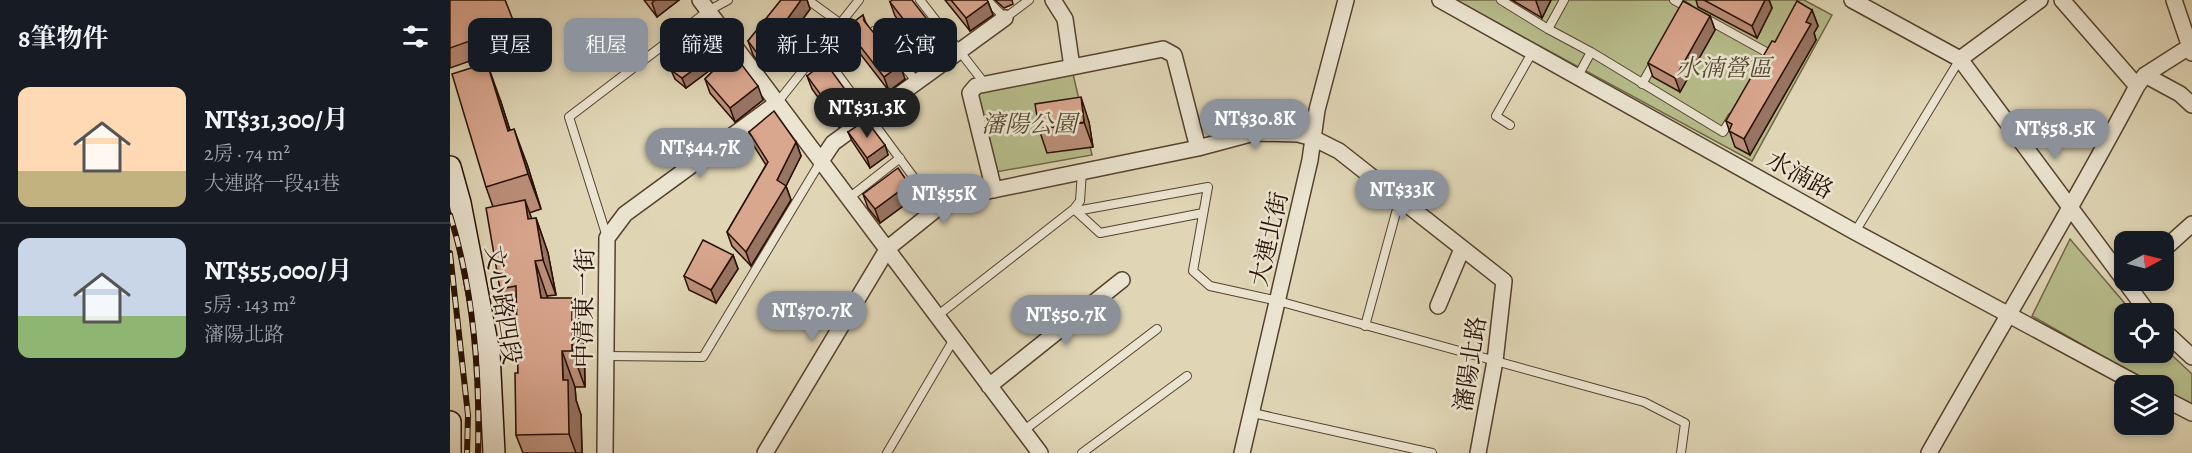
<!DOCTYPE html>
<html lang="zh-TW">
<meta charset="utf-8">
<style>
:root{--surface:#171b24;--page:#20242c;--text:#f1f3f6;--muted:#9ea1a6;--line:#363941;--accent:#8c9099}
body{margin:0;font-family:Alegreya,"Noto Serif TC",serif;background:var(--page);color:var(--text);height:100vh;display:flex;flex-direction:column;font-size:22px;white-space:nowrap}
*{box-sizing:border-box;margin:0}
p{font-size:20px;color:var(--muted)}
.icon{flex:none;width:33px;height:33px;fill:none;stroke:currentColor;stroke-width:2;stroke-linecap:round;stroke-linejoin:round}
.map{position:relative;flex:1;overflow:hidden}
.side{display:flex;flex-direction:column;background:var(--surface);width:450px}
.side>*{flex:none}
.guide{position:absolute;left:18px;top:18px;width:570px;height:54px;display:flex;gap:12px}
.needle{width:39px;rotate:83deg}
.tools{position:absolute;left:1664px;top:231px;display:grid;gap:12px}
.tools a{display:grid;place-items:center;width:60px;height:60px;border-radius:12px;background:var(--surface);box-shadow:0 3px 9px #0003;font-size:30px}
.price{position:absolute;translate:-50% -51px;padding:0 14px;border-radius:21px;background:var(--accent);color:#fff;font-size:20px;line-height:39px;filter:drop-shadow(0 2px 3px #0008)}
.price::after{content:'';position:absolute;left:50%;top:36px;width:18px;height:14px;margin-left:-9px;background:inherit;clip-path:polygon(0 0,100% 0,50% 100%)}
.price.on{background:#222;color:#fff}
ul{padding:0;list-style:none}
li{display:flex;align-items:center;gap:18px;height:150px;padding:0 18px}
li+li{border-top:2px solid var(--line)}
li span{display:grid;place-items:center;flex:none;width:168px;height:120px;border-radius:12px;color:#555}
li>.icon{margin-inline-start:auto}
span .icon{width:72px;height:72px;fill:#fffc;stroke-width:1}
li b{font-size:26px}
h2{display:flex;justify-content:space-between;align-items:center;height:72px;padding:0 18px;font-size:26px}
.chip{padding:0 21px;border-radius:12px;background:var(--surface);box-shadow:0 3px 9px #0003;font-size:21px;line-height:54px}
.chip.on{background:var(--accent);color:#fff}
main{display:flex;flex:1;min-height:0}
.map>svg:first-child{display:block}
.green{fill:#b7bc8b;stroke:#6f6646;stroke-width:1.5}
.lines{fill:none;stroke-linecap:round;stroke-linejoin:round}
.service-casing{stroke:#55412e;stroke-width:10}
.minor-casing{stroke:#55412e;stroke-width:18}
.secondary-casing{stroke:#270f00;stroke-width:24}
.service{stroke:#ebe4d0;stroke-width:8}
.minor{stroke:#ebe4d0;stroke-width:15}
.secondary{stroke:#ebe4d0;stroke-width:21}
.rail-casing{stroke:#270f00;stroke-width:6}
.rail{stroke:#ebe4d0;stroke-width:4;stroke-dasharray:11;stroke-linecap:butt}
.wall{fill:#bb8f7a;stroke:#270f00;stroke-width:1.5}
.shaded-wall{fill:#987463;stroke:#270f00;stroke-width:1.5}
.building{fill:#d9a68e;stroke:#270f00;stroke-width:1.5}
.labels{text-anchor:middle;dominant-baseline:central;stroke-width:5;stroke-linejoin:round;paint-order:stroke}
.park-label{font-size:24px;font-style:italic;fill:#594c31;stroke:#ebe4d0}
.street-label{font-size:24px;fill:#270f00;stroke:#ebe4d0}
</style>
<main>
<section class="side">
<h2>8筆物件<svg class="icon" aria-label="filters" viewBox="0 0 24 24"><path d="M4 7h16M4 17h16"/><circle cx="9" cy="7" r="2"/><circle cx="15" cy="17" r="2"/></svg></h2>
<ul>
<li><span style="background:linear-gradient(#ffd9b3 70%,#c2b280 0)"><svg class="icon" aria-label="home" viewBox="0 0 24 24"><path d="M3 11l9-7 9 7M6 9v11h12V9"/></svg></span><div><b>NT$31,300/月</b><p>2房 · 74 m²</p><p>大連路一段41巷</p></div></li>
<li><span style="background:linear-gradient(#c9d6e8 65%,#8fb573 0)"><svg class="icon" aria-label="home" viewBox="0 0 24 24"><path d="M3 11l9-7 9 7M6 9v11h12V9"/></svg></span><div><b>NT$55,000/月</b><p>5房 · 143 m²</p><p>瀋陽北路</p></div></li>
</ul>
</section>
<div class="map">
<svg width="1742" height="453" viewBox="0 0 1742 453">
<rect width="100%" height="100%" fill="#e0d6b6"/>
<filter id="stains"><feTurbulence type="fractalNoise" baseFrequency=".00333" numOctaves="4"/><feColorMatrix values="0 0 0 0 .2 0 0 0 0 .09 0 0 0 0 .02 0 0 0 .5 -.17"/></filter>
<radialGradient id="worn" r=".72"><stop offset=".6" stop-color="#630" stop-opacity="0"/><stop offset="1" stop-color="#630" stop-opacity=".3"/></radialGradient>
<path class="green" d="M1005 0H1354L1382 15 1302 161Z
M623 74 642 155 546 172 528 96 534 90Z
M1620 239 1683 313 1674 314V352H1713V347L1742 374V408L1713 391V386L1703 385 1582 316Z"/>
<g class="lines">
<defs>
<path id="service" d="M358 0 391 24
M470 0 535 84
M537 0 555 18 579 0
M1051 0 1098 29
M1114 0 1098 29 1141 52
M1224 0 1238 8
M1253 17 1318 53 1314 59
M424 31 468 83
M386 72 487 209
M1128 76 1141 52 1273 132 1282 117
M1192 84 1205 61
M327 103 409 0
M1060 125 1046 116 1083 51
M399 198 450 158
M625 210 650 233 753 213
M626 211 758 187 743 271 760 286 828 301 1194 402 1235 423 1231 453
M1405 232 1510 59
M157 237 119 117 258 11 278 0
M487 316 624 209 630 201 632 171
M915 326 950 198
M155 356 253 357 371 161
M803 413 982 453
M573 431 707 329
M437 453 504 339
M632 453 737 376"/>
<path id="minor" d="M250 0 590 453
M603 0 615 19 622 67
M990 0 1405 232 1691 386
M1402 0 1510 59 1674 280
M1612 0 1687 86
M1724 0 1742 53
M1510 59 1590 0
M1695 75 1730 94 1742 105
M371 161 383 143 555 18
M544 190 520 93 526 86 713 49 724 55 748 148
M1713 250 1742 224
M1674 280 1699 314
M988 306 1012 249
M1713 330 1742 357
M539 386 672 280
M1713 398 1742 413
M155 453 157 238 175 214 327 103
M315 453 438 248 499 199 748 148 804 133 848 134 863 138 889 151 1054 281 1045 361 1028 453
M792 453 860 160 867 110 896 0
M1479 453C1548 331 1621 211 1687 86L1695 75 1742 45"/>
<path id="secondary" d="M0 167 10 203 39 353 44 453
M0 422V453"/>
</defs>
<use href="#service" class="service-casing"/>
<use href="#minor" class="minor-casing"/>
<use href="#secondary" class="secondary-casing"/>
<use href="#service" class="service"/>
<use href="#minor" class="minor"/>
<use href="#secondary" class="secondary"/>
<defs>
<path id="rail" d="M0 215C24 292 30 373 28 453
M0 253 18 415 17 453"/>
</defs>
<use href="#rail" class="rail-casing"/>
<use href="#rail" class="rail"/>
</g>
<path class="wall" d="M0 0H55L71 43 0 68Z
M194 0H229L207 17Z
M331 0H357L360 9 315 71 303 55 298 41Z
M495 0H537L538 2 543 15 520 31Z
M545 0H562L563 4 554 8Z
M1062 0H1101L1092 18Z
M1246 0H1319L1322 8 1307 38 1248 7Z
M440 2 490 36 495 50 480 60 445 16Z
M1362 10 1368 26 1364 33 1366 40 1300 155 1285 147 1276 121Z
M413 15 416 23 455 79 439 91 401 42 396 28Z
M1260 16 1265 30 1230 92 1203 77 1198 63Z
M278 56 313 100 285 122 260 93 255 79 277 57 236 88 225 79 221 70Z
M357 76 407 113 389 127 362 89Z
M50 99 60 130 77 164 91 209 79 213 81 219 86 218 98 253 106 295 97 296 98 298 134 333 135 387H125L126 400 131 415 132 453H73L66 435 68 373 67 323 63 324 50 289 43 207 36 187Z
M639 122 643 147 597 153 589 129Z
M299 132 346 142 351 156 336 186 341 200 301 266 282 246 277 232 316 165 304 146Z
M398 132 435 145 438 155 420 168 402 141Z
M459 184 464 198 430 223 418 208 413 194Z
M283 255 288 269 266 303 239 290 234 276Z"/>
<path class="shaded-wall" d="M205 0H229L207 17 202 3Z
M351 0H357L360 9 315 71 310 57Z
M1086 0H1101L1092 18 1086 1Z
M1315 0H1319L1322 8 1307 38 1302 26Z
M538 2 543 15 520 31 516 18Z
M1362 10 1368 26 1364 33 1366 40 1300 155 1294 139Z
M1260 16 1265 30 1230 92 1225 78Z
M490 36 495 50 480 60 475 47Z
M275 47 279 56 236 88 232 78Z
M37 63 50 99 71 166 58 131Z
M450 65 455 79 439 91 434 77Z
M308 86 313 100 285 122 280 108Z
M631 97 639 122 643 147 634 122Z
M402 99 407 113 389 127 384 113Z
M64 129 77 164 91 209 78 174Z
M346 142 351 156 336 186 341 200 301 266 296 252 327 180Z
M435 145 438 155 420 168 417 158Z
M459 184 464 198 430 223 425 209Z
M75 200 88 236 78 219Z
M86 218 98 253 106 295 93 260Z
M283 255 288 269 266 303 261 290Z
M85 261 97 296 104 333 91 298Z
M122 298 134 333 135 387 122 351Z
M112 351 125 387 126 400 131 415 132 453H126L119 434 113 380Z"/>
<path class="building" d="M0 0H55L65 25 0 48Z
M331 0H351L310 57 298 41Z
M442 0H462L490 36 475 47 440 2Z
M501 0H537L538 2 516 18Z
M1254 0H1315L1302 26Z
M1233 1 1260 16 1225 78 1198 63Z
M1347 1 1362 10 1356 22 1361 24 1294 139 1279 131 1282 124 1276 121 1322 41 1325 42Z
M413 15 414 21 450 65 434 77 396 28Z
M267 36 275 47 232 78 221 70Z
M282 52 308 86 280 108 255 79Z
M375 62 402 99 384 113 357 76Z
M37 63 58 131 64 129 78 174 36 187 2 74Z
M631 97 634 122 589 129 585 104Z
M324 111 346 142 327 180 336 186 296 252 277 232 318 162 299 132Z
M416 120 435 145 417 158 398 132Z
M448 168 459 184 425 209 413 194Z
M75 200 78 219 86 218 93 260 85 261 91 298H122V351H112L113 380H118L119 434 66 435 65 373H68L66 286 50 289 36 208Z
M253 240 283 255 261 290 234 276Z"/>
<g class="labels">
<g class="park-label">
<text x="1274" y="68">水湳營區</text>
<text x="579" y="124">瀋陽公園</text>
</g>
<g class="street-label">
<text transform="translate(1350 175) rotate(29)">水湳路</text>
<text transform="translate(819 239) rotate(-77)">大連北街</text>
<text transform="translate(53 305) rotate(81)">文心路四段</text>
<text transform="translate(134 308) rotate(-89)">中清東一街</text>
<text transform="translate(1020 364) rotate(-81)">瀋陽北路</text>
</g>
</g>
<rect width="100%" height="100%" filter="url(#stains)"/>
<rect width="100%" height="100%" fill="url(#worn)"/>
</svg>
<div class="tools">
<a><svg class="needle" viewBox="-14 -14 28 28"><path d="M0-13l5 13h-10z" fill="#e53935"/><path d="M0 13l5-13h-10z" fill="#9ea1a6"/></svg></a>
<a><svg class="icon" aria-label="locate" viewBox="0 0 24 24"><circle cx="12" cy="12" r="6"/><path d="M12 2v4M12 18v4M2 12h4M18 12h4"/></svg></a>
<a><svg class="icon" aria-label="layers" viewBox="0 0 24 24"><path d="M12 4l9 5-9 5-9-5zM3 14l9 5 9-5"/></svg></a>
</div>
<b class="price on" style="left:417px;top:139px">NT$31.3K</b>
<b class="price" style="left:805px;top:150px">NT$30.8K</b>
<b class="price" style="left:1605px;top:160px">NT$58.5K</b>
<b class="price" style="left:250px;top:179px">NT$44.7K</b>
<b class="price" style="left:952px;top:221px">NT$33K</b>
<b class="price" style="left:494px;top:225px">NT$55K</b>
<b class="price" style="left:362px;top:342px">NT$70.7K</b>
<b class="price" style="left:616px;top:346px">NT$50.7K</b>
<div class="guide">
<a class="chip">買屋</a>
<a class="chip on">租屋</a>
<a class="chip">篩選</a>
<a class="chip">新上架</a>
<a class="chip">公寓</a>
</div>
</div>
</main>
